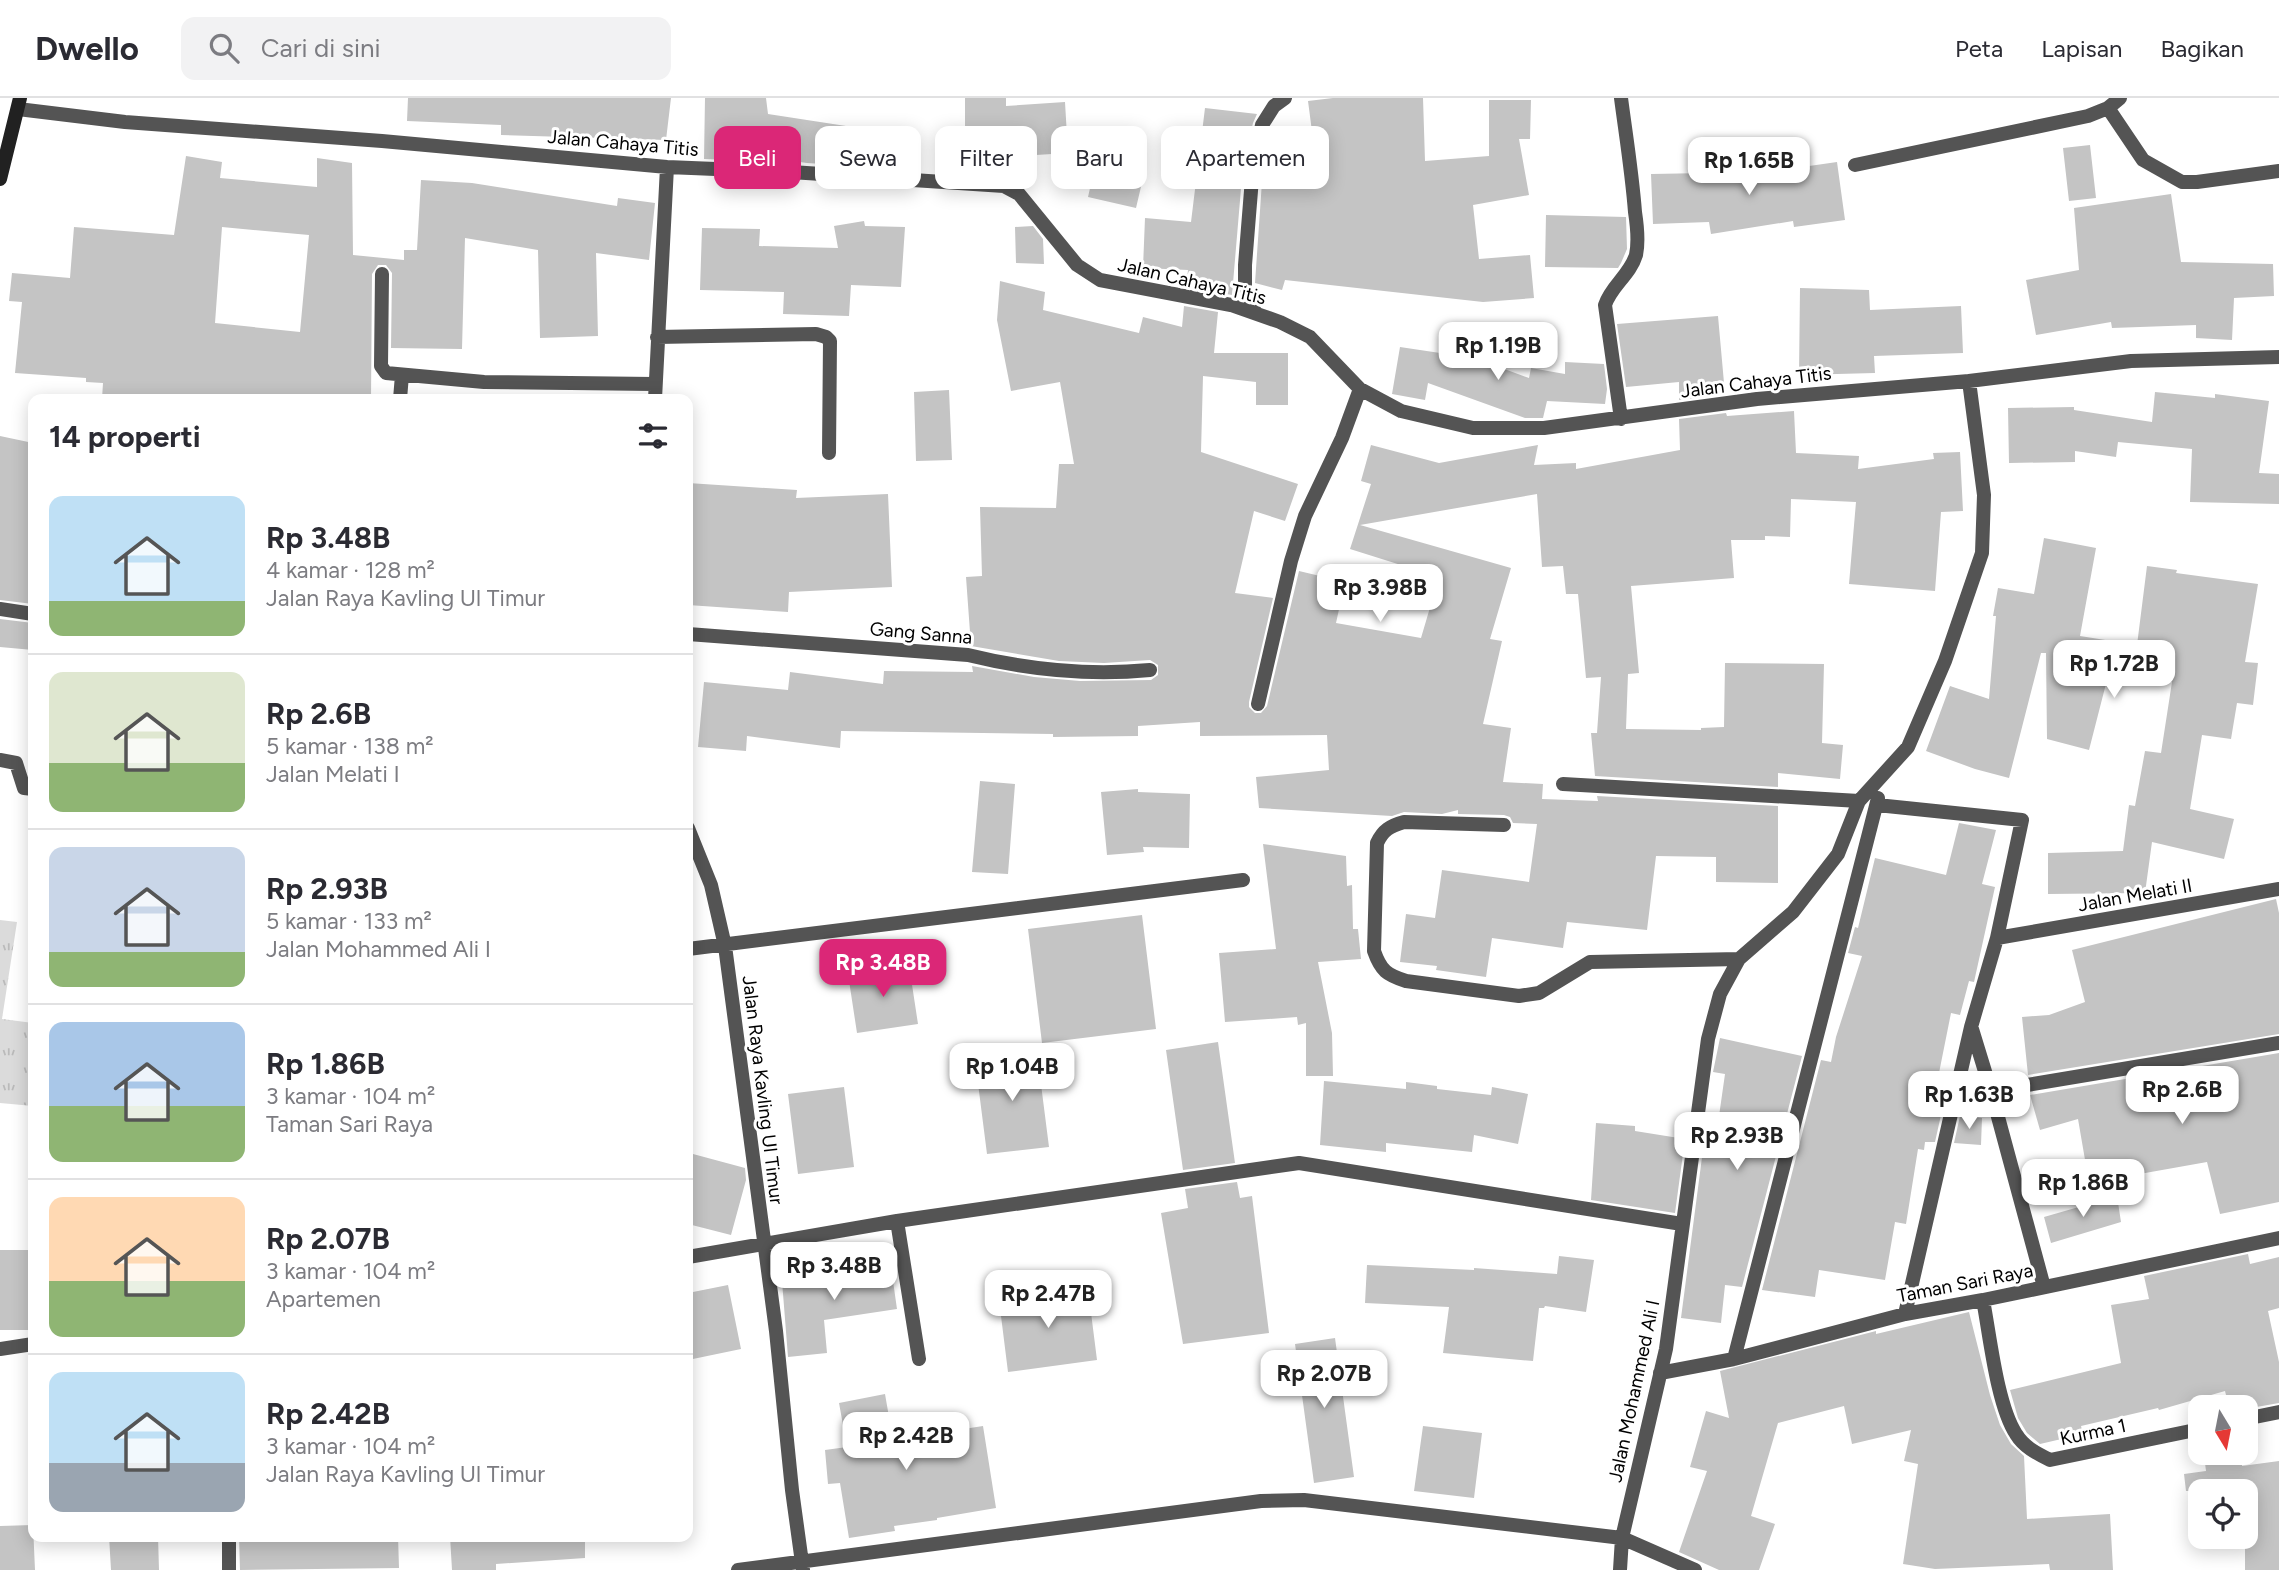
<!DOCTYPE html>
<html lang="id">
<meta charset="utf-8">
<style>
:root{--surface:#fff;--page:#f2f2f3;--text:#2b2b33;--muted:#7c7c81;--line:#e1e1e2;--accent:#db2777}
body{margin:0;font-family:Figtree,sans-serif;background:var(--page);color:var(--text);height:100vh;display:flex;flex-direction:column;font-size:26px;white-space:nowrap}
*{box-sizing:border-box;margin:0}
p{font-size:23px;color:var(--muted)}
.icon{flex:none;width:38px;height:38px;fill:none;stroke:currentColor;stroke-width:2;stroke-linecap:round;stroke-linejoin:round}
.map{position:relative;flex:1;overflow:hidden}
.side{position:absolute;left:28px;top:296px;width:665px;height:1148px;display:flex;flex-direction:column;background:var(--surface);border-radius:14px;box-shadow:0 4px 18px #0003}
.side>*{flex:none}
.top-card{position:absolute;left:714px;top:28px;width:665px;height:63px;display:flex;gap:14px}
.needle{width:46px;rotate:170deg}
.buttons{position:absolute;left:2188px;top:1297px;display:grid;gap:14px}
.buttons a{display:grid;place-items:center;width:70px;height:70px;border-radius:14px;background:var(--surface);box-shadow:0 4px 18px #0003;font-size:35px}
.price{position:absolute;translate:-50% -60px;padding:0 16px;border-radius:14px;background:#fff;color:#222;font-size:23px;line-height:46px;filter:drop-shadow(0 2px 4px #0008)}
.price::after{content:'';position:absolute;left:50%;top:42px;width:21px;height:16px;margin-left:-10px;background:inherit;clip-path:polygon(0 0,100% 0,50% 100%)}
.price.on{background:var(--accent);color:#fff}
ul{padding:0;list-style:none}
li{display:flex;align-items:center;gap:21px;height:175px;padding:0 21px}
li+li{border-top:2px solid var(--line)}
li span{display:grid;place-items:center;flex:none;width:196px;height:140px;border-radius:14px;color:#555}
li>.icon{margin-inline-start:auto}
span .icon{width:84px;height:84px;fill:#fffc;stroke-width:1}
li b{font-size:30px}
h2{display:flex;justify-content:space-between;align-items:center;height:84px;padding:0 21px;font-size:30px}
.tag{padding:0 24px;border-radius:14px;background:var(--surface);box-shadow:0 4px 18px #0003;font-size:24px;line-height:63px}
.tag.on{background:var(--accent);color:#fff}
header{display:flex;align-items:center;gap:42px;box-sizing:border-box;height:98px;padding:0 35px;background:var(--surface);border-bottom:2px solid var(--line)}
header strong{font-size:33px}
nav{display:flex;gap:38px;margin-inline-start:auto;font-size:24px}
.search{width:490px;height:63px;background:var(--page);display:flex;align-items:center;gap:18px;box-sizing:border-box;padding:0 24px;border-radius:14px;color:var(--muted);font-size:26px}
.map>svg:first-child{display:block}
.grass{fill:url(#grass-tufts)}
.building{fill:#c4c4c4;fill-rule:evenodd}
.lines{fill:none;stroke-linecap:round;stroke-linejoin:round}
.street{stroke:#545454;stroke-width:14}
.secondary{stroke:#212121;stroke-width:14}
.labels{text-anchor:middle;dominant-baseline:central;stroke-width:6;stroke-linejoin:round;paint-order:stroke}
.street-label{font-size:19px;fill:#000;stroke:#fff}
</style>
<header>
<strong>Dwello</strong>
<div class="search"><svg class="icon" aria-label="search" viewBox="0 0 24 24"><circle cx="10" cy="10" r="6"/><path d="M15 15l6 6"/></svg>Cari di sini</div>
<nav><a>Peta</a><a>Lapisan</a><a>Bagikan</a></nav>
</header>
<div class="map">
<svg width="2279" height="1472" viewBox="0 0 2279 1472">
<defs>
<pattern id="grass-tufts" width="24" height="20" patternUnits="userSpaceOnUse" patternTransform="scale(1.75)"><rect width="24" height="20" fill="#dbdbdb"/><path d="M3 7l-1-3M5 7V3M7 7l1-3M15 17l-1-3M17 17v-4M19 17l1-3" fill="none" stroke="#bababa"/></pattern>
</defs>
<rect width="100%" height="100%" fill="#fff"/>
<path class="grass" d="M0 822 17 824 2 921 33 925V1008L0 1005Z"/>
<path class="building" d="M408 0H671L666 42 501 37V27L407 23Z
M705 0H766L768 16 859 30 853 68 807 65 730 54 729 62 704 61Z
M965 0H1006V8L1065 4 1068 55 1006 59V63H965Z
M1333 0H1423L1425 63 1489 58V2H1531L1530 41H1519L1529 97 1473 107 1479 161 1530 157 1534 200 1483 204 1285 182 1282 192 1255 185 1263 69 1266 52 1316 64 1308 3Z
M1205 10 1257 16 1253 25 1243 67 1232 197 1186 189 1188 172 1143 170 1145 120 1191 124Z
M2090 47 2096 100 2069 103 2063 50Z
M186 58 222 64 220 80 317 89V60L352 65 353 157 404 162V152H417L421 82 472 85 617 108 618 100 655 105 649 162 596 155 598 238 540 240 538 152 465 140 462 251 391 250 392 175 386 167H378L372 176 371 301H102L103 285 86 284V280L15 275 22 204 9 203 12 175 70 180 74 129 174 137ZM222 129 309 137 300 234 215 225Z
M1096 64 1144 76 1136 110 1088 99Z
M1837 64 1845 122 1794 129 1793 123 1711 136 1709 124 1653 126 1651 76 1706 75 1767 65 1768 74Z
M2171 96 2181 164 2273 166 2274 198 2234 200 2232 242 2196 240V227L2112 230 2111 224 2036 237 2026 182 2079 172 2074 110Z
M1546 117 1626 119 1627 151 1621 165 1618 170 1545 169Z
M864 123 865 128 905 129 901 189 851 187 849 218 783 216 784 194 700 192 702 130 760 131 759 148 838 150 834 128Z
M1033 128 1043 141 1044 166 1016 165 1015 129Z
M1000 183 1045 194 1043 212 1139 235 1143 219 1182 229 1184 208 1218 214 1214 255H1288V307H1256V284L1203 278 1201 354 1298 386 1285 423 1254 413 1235 495 1273 500 1249 604V609L1255 615H1261L1267 608 1299 473 1345 484 1336 525 1421 540 1439 479 1350 451 1371 386 1361 383 1371 347 1439 365 1538 347 1534 367 1576 365V371L1680 352 1679 321 1726 315 1727 318 1794 313 1796 355 1859 358 1858 371 1934 361 1933 355 1960 354 1963 413 1941 414 1935 493 1849 486 1856 404 1791 401 1790 439 1765 438V442H1731L1734 480 1631 488 1639 575 1628 576 1626 631 1701 632V630L1724 629 1725 565 1824 566 1822 645 1843 647 1840 681 1778 675V689L1595 678 1591 635H1597L1601 579 1586 580 1578 496H1566L1563 468 1542 469 1537 396 1360 427 1511 470 1490 541 1502 543 1483 626 1511 630 1503 684 1543 686 1542 701 1598 703 1597 698 1778 708V785L1716 784V759L1656 758 1647 832 1567 824 1563 850 1492 840 1486 879 1436 872 1437 868 1400 864 1406 816 1435 820 1442 772 1529 784 1537 726 1513 725 1510 719 1504 717 1458 716V712L1442 716 1404 714 1392 718 1259 710 1256 679 1329 672 1327 637 1200 638V624L1138 628V638L1053 639V636L841 633 840 650 747 638 746 653 698 649 704 584 788 592 790 574 883 586 884 573 973 574 972 568 1034 579 1080 583 1151 582 1158 577V567L1150 562 1104 565 1059 563 971 548 966 479 982 478 980 409 1056 410 1059 366H1074L1060 284 1011 293 997 222Z
M1800 190 1869 192 1870 212 1961 208 1963 255 1874 258 1875 275 1799 277Z
M1718 218 1725 296 1679 302V284L1626 289 1617 226Z
M1400 249 1460 258 1461 255 1529 280 1531 270 1565 276V264L1604 266 1607 291 1605 306 1547 303 1543 320H1525L1428 285 1425 302 1392 296Z
M949 292 952 362 916 363 914 294Z
M2155 294 2215 300V296L2269 303 2259 375 2279 376V406L2190 404 2192 351 2118 344 2116 359 2075 353V364L2009 365 2008 310 2074 309V312L2152 324Z
M0 338 33 345V506L0 502Z
M688 385 797 392 796 400 888 396 892 489 789 494 788 514 688 507Z
M2044 440 2096 450 2080 538 2137 547 2147 468 2177 472 2176 475 2258 486 2245 564 2258 565 2253 607 2237 605 2231 641 2202 637 2190 711 2234 721 2224 761 2152 744 2145 795 2048 796V755L2123 753 2129 707 2135 708 2145 653 2161 655 2172 584 2109 574 2089 652 2047 641 2046 555H2041L2009 680 1975 671 1926 653 1950 588 1989 601 1996 518H1993L1998 490 2034 496Z
M0 521 33 525V552L0 549Z
M980 683 1015 686 1008 776 972 774Z
M1138 691V694L1190 696 1189 750 1143 749 1144 754 1107 757 1101 694Z
M1959 725 1996 732 1982 786 1995 789 1974 884 1969 883 1960 917 1951 915 1936 990 1943 991 1939 1017H1941L1935 1044H1925L1924 1052 1918 1051 1906 1126 1895 1124 1885 1182 1819 1172 1815 1199 1762 1192 1821 962 1831 964 1836 939 1862 858 1848 855 1855 829 1858 830 1875 760 1946 777Z
M1263 746 1346 758 1347 788 1352 787 1353 831H1358L1361 861 1318 864 1332 935 1333 978H1306V925L1298 927 1297 919 1225 924 1219 855 1276 851Z
M2276 801 2279 815V936L2028 977 2022 919 2049 917 2085 904 2072 852Z
M1142 817 1156 931 1042 945 1028 831Z
M909 867 918 926 857 935 848 876Z
M1720 940 1802 958 1742 1189 1725 1187 1721 1225 1681 1220 1704 1044 1715 1046 1725 976 1713 974Z
M1218 944 1235 1065 1183 1072 1166 952Z
M1037 955 1049 1049 987 1056 975 962Z
M2279 955V1104L2220 1116 2207 1064 2089 1085 2078 1021 2040 1032 2030 997Z
M1324 983 1406 991V984L1437 988V991L1491 997 1492 989 1528 996 1518 1046 1474 1037 1472 1054 1386 1045V1054L1320 1047Z
M844 989 854 1069 798 1076 788 996Z
M1960 1018 1982 1020 1981 1047 1954 1045Z
M1596 1025 1635 1028V1033L1685 1041 1675 1115 1591 1102Z
M693 1056 745 1070 746 1082 731 1137 688 1126V1076Z
M1237 1084 1240 1100 1252 1098 1269 1235 1183 1246 1161 1115 1188 1110 1185 1091Z
M2117 1098 2121 1124 2051 1145 2044 1119Z
M0 1152H33V1232H0Z
M2248 1156 2250 1166 2279 1159V1210L2268 1213 2279 1264V1305L2245 1311V1309H2229L2225 1293 2159 1312 2158 1310 2081 1328 2083 1336 2040 1346 2027 1335 2018 1320 2010 1292 2121 1265 2111 1207 2149 1201 2144 1178Z
M1559 1158 1594 1162 1586 1214 1545 1208 1544 1210H1539L1533 1263 1443 1255 1449 1209 1365 1205 1367 1167 1474 1172V1170L1557 1176Z
M890 1162 897 1211 824 1222 827 1255 788 1259 782 1183 831 1178 830 1170Z
M728 1187 741 1251 688 1262V1195Z
M1088 1191 1097 1262 1008 1274 999 1202Z
M1969 1214 1990 1297 2000 1327 2011 1346 2024 1358 2027 1421 2110 1416 2113 1472H2050L2049 1466 1935 1471 1903 1466 1918 1366 1904 1363 1911 1332 1852 1346 1844 1308 1778 1325 1751 1418 1775 1426 1759 1472H1719L1679 1454 1707 1373 1690 1369 1706 1313 1729 1320 1720 1273 1876 1233V1236Z
M1335 1240 1354 1379 1314 1385 1295 1246Z
M885 1296 893 1342 983 1328 996 1410 937 1420V1422L894 1428 895 1433 849 1440 840 1385 828 1386 825 1352 847 1349 839 1305Z
M1423 1328 1482 1335 1474 1400 1414 1393Z
M2242 1363V1368L2279 1363V1472H2245V1393H2186L2184 1376 2206 1373 2205 1365Z
M33 1427 35 1472H0V1428Z
M109 1438H158L159 1472H111Z
M239 1438H398L399 1470 240 1472Z
M450 1438H585V1460L496 1466V1472H452Z"/>
<g class="lines">
<path class="street" d="M2108 10 2143 62 2182 84H2197L2279 73
M18 11 125 24 382 43 667 69 791 74 1004 88 1019 96 1077 167 1100 182 1231 207 1280 224 1310 239 1360 291 1401 313 1473 330H1544L1757 301 1969 283 2131 263 2279 259
M1855 67 2088 18 2108 10 2120 0
M382 176 381 268 386 275 484 284 654 286
M1255 214 1245 190V167L1253 68 1262 27 1274 8 1285 0
M657 239 816 236 826 239 830 243 829 355
M400 301 402 277
M655 301 667 69
M1621 321 1605 207C1611 188 1630 177 1636 157 1639 143 1637 127 1635 114 1632 75 1626 38 1621 0
M0 511 33 516
M688 536 968 557C1029 572 1087 578 1150 572
M1258 606 1291 463 1305 418 1342 340 1360 291
M0 662 16 665 24 690 33 691
M1563 686 1859 703
M1877 707 2022 722 1997 840 1971 929 1905 1216
M1504 727 1404 724C1390 728 1383 732 1377 745L1374 853C1381 873 1387 877 1406 883L1519 898 1539 895 1590 864 1739 861
M688 730 711 787 725 848 776 1233 792 1392 803 1472
M1997 840 2279 791
M688 851 1243 782
M1972 931 1991 993 2044 1189
M1991 993 2279 945
M897 1123 919 1261
M688 1159 897 1123 1299 1065 1682 1126
M1983 1202C1990 1238 1997 1307 2016 1336 2024 1349 2036 1355 2050 1362L2200 1331
M0 1251 33 1246
M1734 1261 1878 700
M1660 1275 1734 1261 1905 1216 1983 1202 2279 1140
M2245 1321 2279 1314
M229 1472V1438
M738 1472 1261 1403 1304 1402 1622 1440 1695 1472
M1620 1472 1622 1440 1666 1251 1708 941 1720 896 1739 861 1793 814 1838 756 1859 703 1908 649 1945 563 1982 455 1984 397 1969 283"/>
<path class="secondary" d="M0 81 20 0"/>
</g>
<g class="labels">
<g class="street-label">
<text transform="translate(623 45) rotate(5)">Jalan Cahaya Titis</text>
<text transform="translate(1192 183) rotate(13)">Jalan Cahaya Titis</text>
<text transform="translate(1756 284) rotate(-7)">Jalan Cahaya Titis</text>
<text transform="translate(921 535) rotate(5)">Gang Sanna</text>
<text transform="translate(2135 797) rotate(-10)">Jalan Melati II</text>
<text transform="translate(763 992) rotate(83)">Jalan Raya Kavling Ul Timur</text>
<text transform="translate(1965 1185) rotate(-11)">Taman Sari Raya</text>
<text transform="translate(1634 1293) rotate(-78)">Jalan Mohammed Ali I</text>
<text transform="translate(2093 1334) rotate(-12)">Kurma 1</text>
</g>
</g>
</svg>
<div class="buttons">
<a><svg class="needle" viewBox="-14 -14 28 28"><path d="M0-13l5 13h-10z" fill="#e53935"/><path d="M0 13l5-13h-10z" fill="#7c7c81"/></svg></a>
<a><svg class="icon" aria-label="locate" viewBox="0 0 24 24"><circle cx="12" cy="12" r="6"/><path d="M12 2v4M12 18v4M2 12h4M18 12h4"/></svg></a>
</div>
<b class="price" style="left:1749px;top:99px">Rp 1.65B</b>
<b class="price" style="left:1498px;top:284px">Rp 1.19B</b>
<b class="price" style="left:1380px;top:526px">Rp 3.98B</b>
<b class="price" style="left:2114px;top:602px">Rp 1.72B</b>
<b class="price on" style="left:883px;top:901px">Rp 3.48B</b>
<b class="price" style="left:1012px;top:1005px">Rp 1.04B</b>
<b class="price" style="left:2182px;top:1028px">Rp 2.6B</b>
<b class="price" style="left:1969px;top:1033px">Rp 1.63B</b>
<b class="price" style="left:1737px;top:1074px">Rp 2.93B</b>
<b class="price" style="left:2083px;top:1121px">Rp 1.86B</b>
<b class="price" style="left:834px;top:1204px">Rp 3.48B</b>
<b class="price" style="left:1048px;top:1232px">Rp 2.47B</b>
<b class="price" style="left:1324px;top:1312px">Rp 2.07B</b>
<b class="price" style="left:906px;top:1374px">Rp 2.42B</b>
<div class="top-card">
<a class="tag on">Beli</a>
<a class="tag">Sewa</a>
<a class="tag">Filter</a>
<a class="tag">Baru</a>
<a class="tag">Apartemen</a>
</div>
<section class="side">
<h2>14 properti<svg class="icon" aria-label="filters" viewBox="0 0 24 24"><path d="M4 7h16M4 17h16"/><circle cx="9" cy="7" r="2"/><circle cx="15" cy="17" r="2"/></svg></h2>
<ul>
<li><span style="background:linear-gradient(#bfe0f5 75%,#8fb573 0)"><svg class="icon" aria-label="home" viewBox="0 0 24 24"><path d="M3 11l9-7 9 7M6 9v11h12V9"/></svg></span><div><b>Rp 3.48B</b><p>4 kamar · 128 m²</p><p>Jalan Raya Kavling Ul Timur</p></div></li>
<li><span style="background:linear-gradient(#dfe7d0 65%,#8fb573 0)"><svg class="icon" aria-label="home" viewBox="0 0 24 24"><path d="M3 11l9-7 9 7M6 9v11h12V9"/></svg></span><div><b>Rp 2.6B</b><p>5 kamar · 138 m²</p><p>Jalan Melati I</p></div></li>
<li><span style="background:linear-gradient(#c9d6e8 75%,#8fb573 0)"><svg class="icon" aria-label="home" viewBox="0 0 24 24"><path d="M3 11l9-7 9 7M6 9v11h12V9"/></svg></span><div><b>Rp 2.93B</b><p>5 kamar · 133 m²</p><p>Jalan Mohammed Ali I</p></div></li>
<li><span style="background:linear-gradient(#a9c7e8 60%,#8fb573 0)"><svg class="icon" aria-label="home" viewBox="0 0 24 24"><path d="M3 11l9-7 9 7M6 9v11h12V9"/></svg></span><div><b>Rp 1.86B</b><p>3 kamar · 104 m²</p><p>Taman Sari Raya</p></div></li>
<li><span style="background:linear-gradient(#ffd9b3 60%,#8fb573 0)"><svg class="icon" aria-label="home" viewBox="0 0 24 24"><path d="M3 11l9-7 9 7M6 9v11h12V9"/></svg></span><div><b>Rp 2.07B</b><p>3 kamar · 104 m²</p><p>Apartemen</p></div></li>
<li><span style="background:linear-gradient(#bfe0f5 65%,#9aa5b1 0)"><svg class="icon" aria-label="home" viewBox="0 0 24 24"><path d="M3 11l9-7 9 7M6 9v11h12V9"/></svg></span><div><b>Rp 2.42B</b><p>3 kamar · 104 m²</p><p>Jalan Raya Kavling Ul Timur</p></div></li>
</ul>
</section>
</div>
